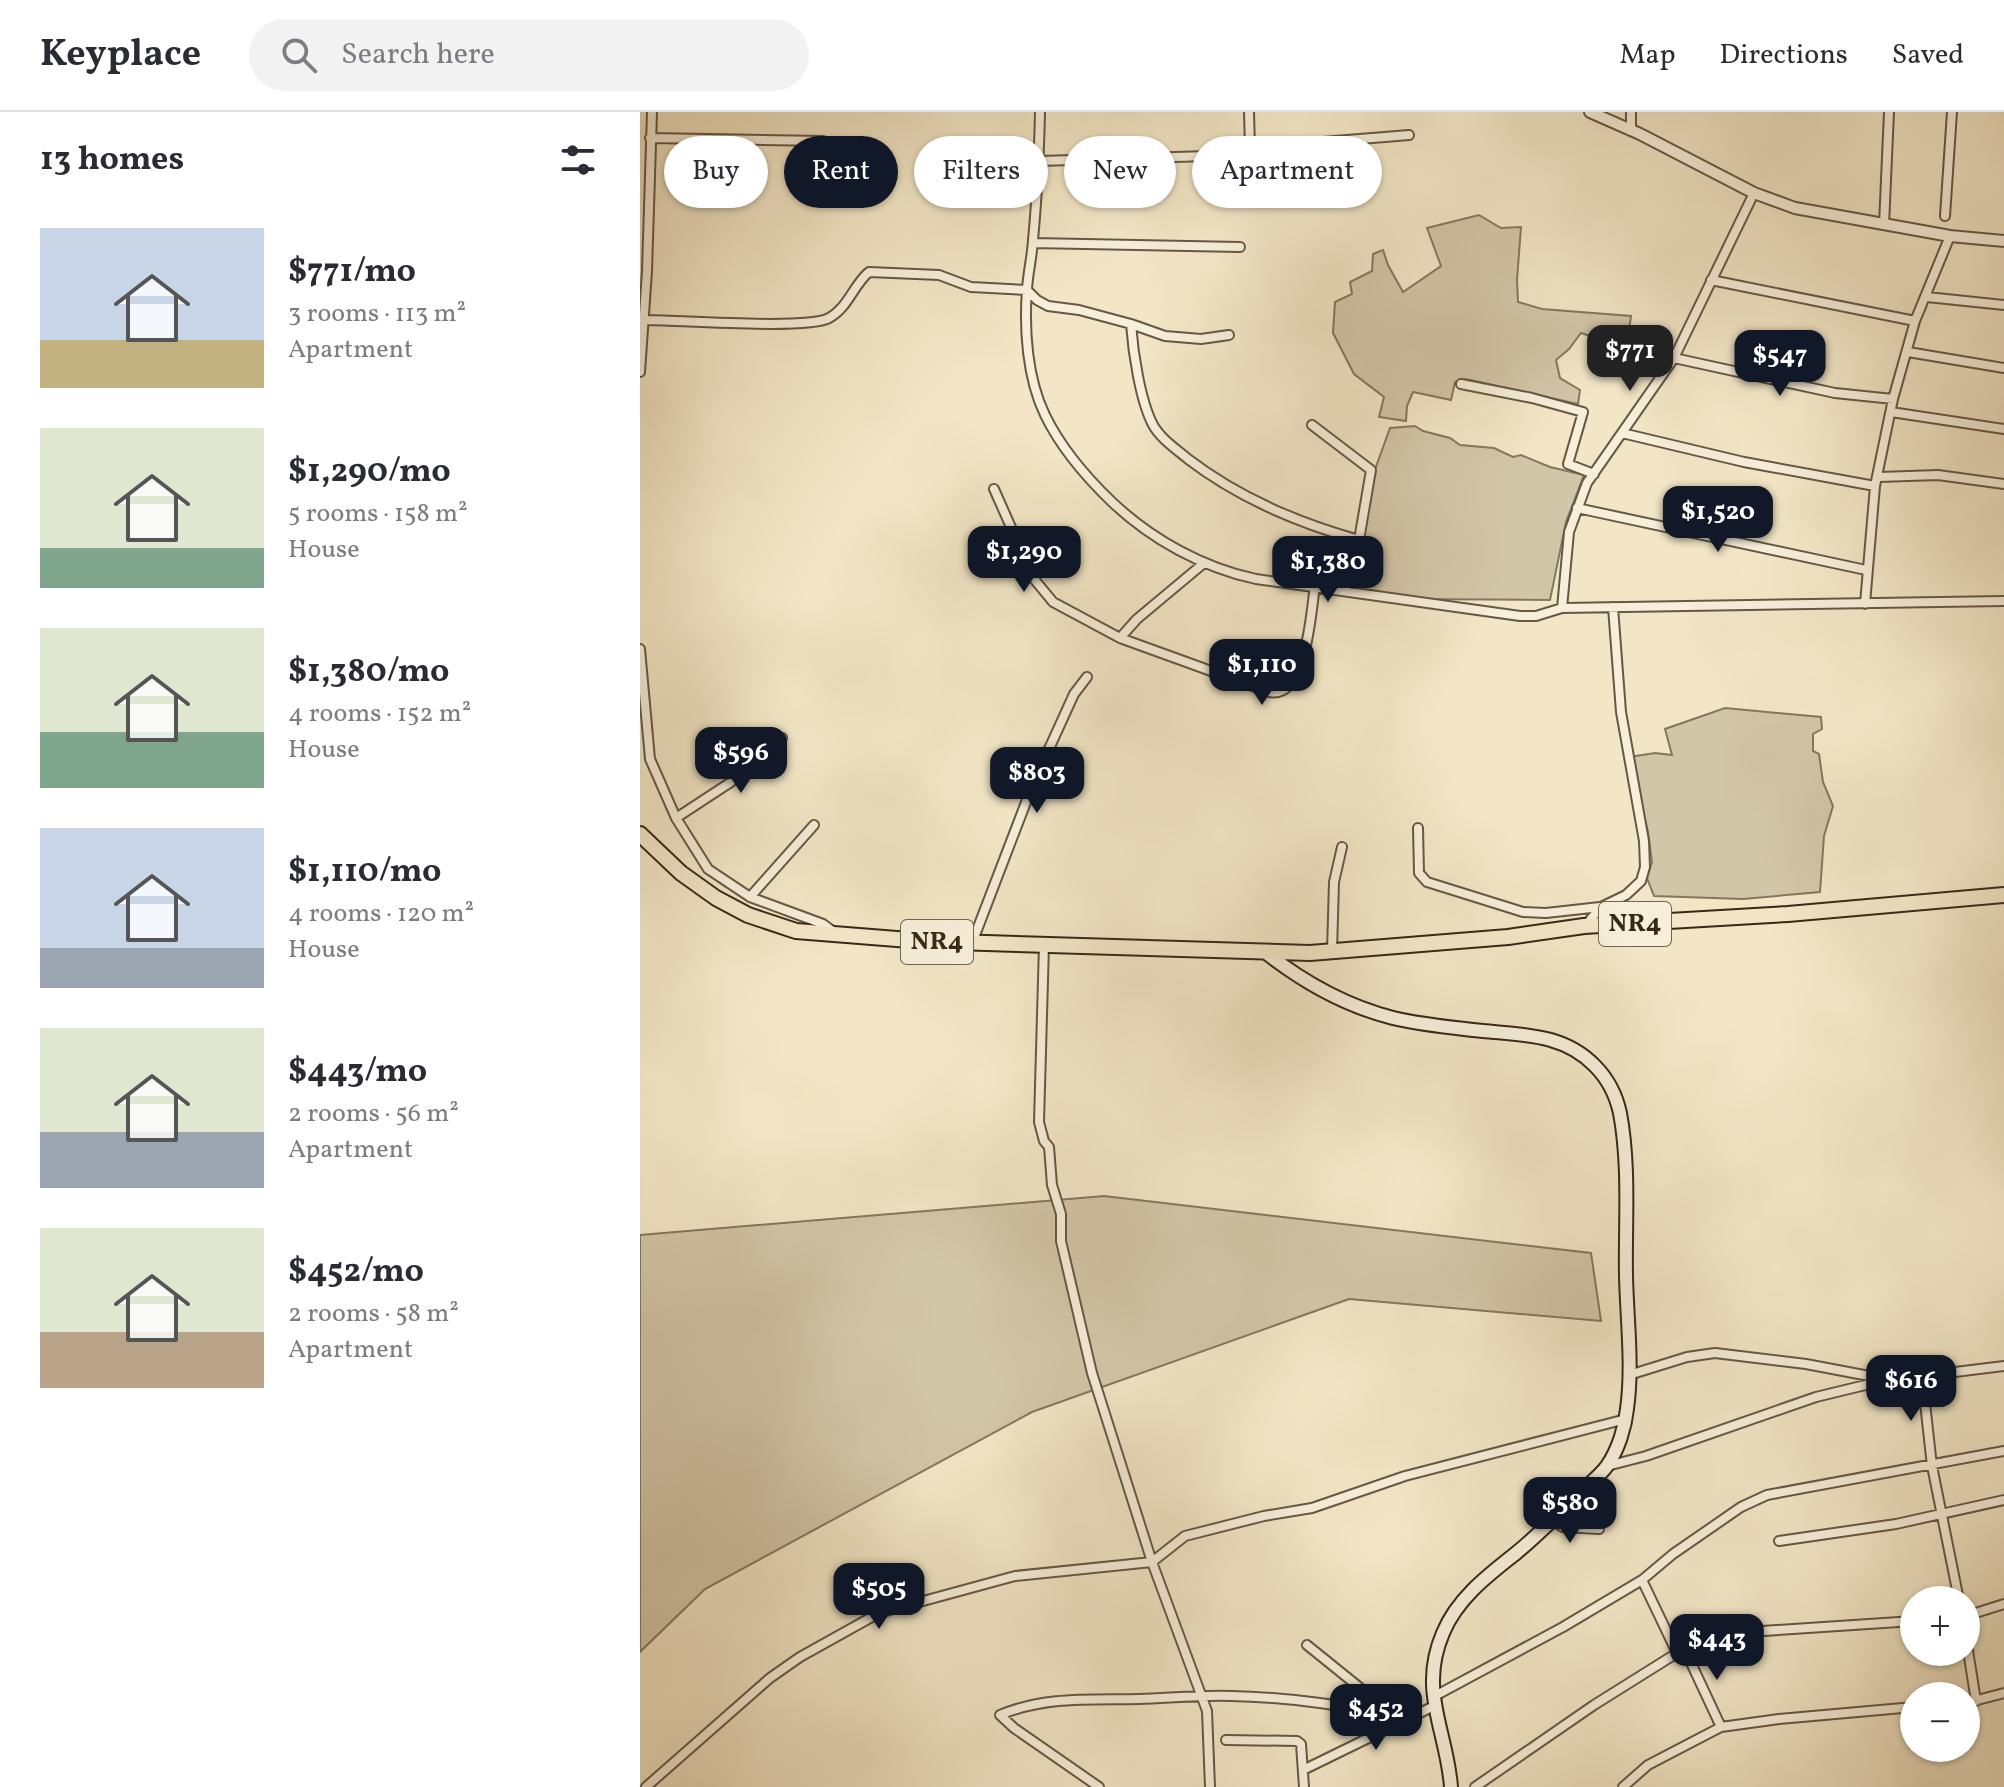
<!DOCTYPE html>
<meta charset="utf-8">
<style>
:root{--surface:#fff;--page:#f2f2f3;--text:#2b2b33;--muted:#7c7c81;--line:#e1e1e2;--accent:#111827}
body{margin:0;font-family:Vollkorn,serif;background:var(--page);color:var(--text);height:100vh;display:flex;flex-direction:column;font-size:30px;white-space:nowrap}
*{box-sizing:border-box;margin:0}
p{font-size:26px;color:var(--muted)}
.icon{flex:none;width:44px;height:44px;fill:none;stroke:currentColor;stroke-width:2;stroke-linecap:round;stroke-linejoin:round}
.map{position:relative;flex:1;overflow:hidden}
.drawer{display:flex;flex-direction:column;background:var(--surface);width:640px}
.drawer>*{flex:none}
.top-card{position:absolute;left:24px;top:24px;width:760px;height:72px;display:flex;gap:16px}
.fabs{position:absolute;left:1260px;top:1474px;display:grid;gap:16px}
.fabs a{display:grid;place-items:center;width:80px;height:80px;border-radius:50%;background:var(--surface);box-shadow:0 2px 6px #0004;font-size:40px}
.price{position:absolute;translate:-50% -68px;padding:0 18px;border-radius:16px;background:var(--accent);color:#fff;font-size:26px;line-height:52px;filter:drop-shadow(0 2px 4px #0008)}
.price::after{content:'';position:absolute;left:50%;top:48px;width:24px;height:18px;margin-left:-12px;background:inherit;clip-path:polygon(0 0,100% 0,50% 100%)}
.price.active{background:#222;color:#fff}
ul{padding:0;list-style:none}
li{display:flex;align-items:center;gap:24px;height:200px;padding:0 40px}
li span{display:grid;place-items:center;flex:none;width:224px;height:160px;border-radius:0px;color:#555}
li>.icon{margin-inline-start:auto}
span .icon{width:96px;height:96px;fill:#fffc;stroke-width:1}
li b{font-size:34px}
h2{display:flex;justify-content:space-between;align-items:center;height:96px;padding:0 40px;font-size:34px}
.chip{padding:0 28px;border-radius:36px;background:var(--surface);box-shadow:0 2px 6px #0004;font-size:28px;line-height:72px}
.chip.active{background:var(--accent);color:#fff}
header{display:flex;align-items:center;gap:48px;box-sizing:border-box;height:112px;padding:0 40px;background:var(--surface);border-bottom:2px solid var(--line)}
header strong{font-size:38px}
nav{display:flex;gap:44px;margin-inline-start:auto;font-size:28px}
.search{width:560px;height:72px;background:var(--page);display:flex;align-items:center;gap:20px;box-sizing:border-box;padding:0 28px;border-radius:44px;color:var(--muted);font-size:30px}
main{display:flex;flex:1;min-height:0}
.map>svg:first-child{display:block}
.green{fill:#d2c6a8;stroke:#847760;stroke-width:2}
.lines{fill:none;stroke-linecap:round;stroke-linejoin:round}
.minor-casing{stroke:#665843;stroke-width:12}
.tertiary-casing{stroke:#665843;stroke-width:14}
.secondary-casing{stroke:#372817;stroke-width:16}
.trunk-casing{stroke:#372817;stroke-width:18}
.minor{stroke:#f7efda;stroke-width:8}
.tertiary{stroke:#f7efda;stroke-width:10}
.secondary{stroke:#f7efda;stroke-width:12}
.trunk{stroke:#f2e6c6;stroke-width:14}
.labels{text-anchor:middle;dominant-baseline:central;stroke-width:8;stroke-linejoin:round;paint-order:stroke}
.shield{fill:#f7efda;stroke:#716452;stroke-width:2}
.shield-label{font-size:26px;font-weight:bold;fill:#372817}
</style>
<header>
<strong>Keyplace</strong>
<div class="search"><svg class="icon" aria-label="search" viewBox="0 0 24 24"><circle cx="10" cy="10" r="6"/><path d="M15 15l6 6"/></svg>Search here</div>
<nav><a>Map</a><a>Directions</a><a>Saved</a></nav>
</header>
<main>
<section class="drawer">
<h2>13 homes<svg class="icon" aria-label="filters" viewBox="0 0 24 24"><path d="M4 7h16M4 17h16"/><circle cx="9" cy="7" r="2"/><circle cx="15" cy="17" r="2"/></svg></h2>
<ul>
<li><span style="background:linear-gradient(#c9d6e8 70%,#c2b280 0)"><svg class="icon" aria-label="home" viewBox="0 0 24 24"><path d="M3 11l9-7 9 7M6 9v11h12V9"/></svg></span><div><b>$771/mo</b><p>3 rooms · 113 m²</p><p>Apartment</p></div></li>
<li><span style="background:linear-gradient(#dfe7d0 75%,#7fa58c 0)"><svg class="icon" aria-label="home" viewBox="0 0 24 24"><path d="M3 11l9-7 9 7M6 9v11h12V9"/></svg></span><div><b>$1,290/mo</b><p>5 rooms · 158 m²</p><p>House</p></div></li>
<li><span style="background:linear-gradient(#dfe7d0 65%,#7fa58c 0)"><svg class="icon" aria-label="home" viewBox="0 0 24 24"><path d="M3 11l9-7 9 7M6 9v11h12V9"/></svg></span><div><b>$1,380/mo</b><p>4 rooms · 152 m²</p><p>House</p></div></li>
<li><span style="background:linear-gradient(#c9d6e8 75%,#9aa5b1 0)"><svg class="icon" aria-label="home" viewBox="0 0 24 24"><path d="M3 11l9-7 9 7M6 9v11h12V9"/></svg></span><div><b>$1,110/mo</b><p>4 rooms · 120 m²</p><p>House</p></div></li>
<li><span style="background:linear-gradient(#dfe7d0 65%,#9aa5b1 0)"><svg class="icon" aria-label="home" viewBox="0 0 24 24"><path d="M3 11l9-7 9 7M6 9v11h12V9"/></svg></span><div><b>$443/mo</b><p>2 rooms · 56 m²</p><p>Apartment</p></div></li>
<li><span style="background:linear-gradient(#dfe7d0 65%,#b9a48a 0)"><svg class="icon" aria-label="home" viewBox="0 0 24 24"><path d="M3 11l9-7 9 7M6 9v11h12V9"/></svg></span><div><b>$452/mo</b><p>2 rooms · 58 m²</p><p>Apartment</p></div></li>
</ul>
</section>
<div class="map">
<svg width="1364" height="1675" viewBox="0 0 1364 1675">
<rect width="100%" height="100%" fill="#f2e6c6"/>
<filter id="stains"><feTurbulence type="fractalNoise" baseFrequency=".0025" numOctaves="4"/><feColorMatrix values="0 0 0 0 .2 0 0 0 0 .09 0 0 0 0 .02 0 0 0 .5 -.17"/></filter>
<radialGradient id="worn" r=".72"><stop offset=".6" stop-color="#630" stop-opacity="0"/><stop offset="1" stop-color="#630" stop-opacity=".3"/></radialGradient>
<path class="green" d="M839 103 861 116 881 115 877 168 878 190 902 197 991 204 988 226 978 233 941 221 929 237 916 248 920 266 940 278 938 292 826 267 815 270 811 288 773 280 767 294 766 309 739 305 744 285 714 262 693 221 695 190 712 182 710 170 732 159 733 142 743 138 748 153 763 180 801 154 787 116Z
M775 314 783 319 810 326 820 333 854 336 873 345 881 343 910 355 944 363 926 410 910 488 768 487 718 479V475L710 474 716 458 732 366 750 316Z
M1085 596 1181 605 1182 617 1173 622V639L1179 642 1183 670 1193 694 1184 724 1180 780 1103 787 1014 784 1007 766 1012 750 1008 720 989 645 1015 641 1032 643 1025 617Z
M464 1084 951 1141 961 1209 709 1187 392 1300 65 1477 0 1540V1123Z"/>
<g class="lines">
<defs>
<path id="minor" d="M400 0C399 43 397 86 393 128 392 145 388 161 387 177 384 217 387 266 405 303 420 334 447 366 472 390 511 427 563 456 616 467L880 504H896L922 496 1364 489
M991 0V19
M10 26 183 29
M610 36 769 23
M399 49 603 43 610 36 609 0
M1305 104 1312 0
M1244 113 1249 0
M393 131 600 135
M1071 168 1275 209
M1287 185 1364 193
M5 208C36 208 169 218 189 206 208 196 214 172 229 160L299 163 331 175 387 178 397 188 408 194 439 198 491 212 525 224 561 227 589 223
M491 212C493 240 500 288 513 313 521 327 536 337 548 347 599 386 658 411 719 428L706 479
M1268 240 1364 256
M1034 246 1195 281 1253 287
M0 260 7 159 12 0
M821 272 892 286 943 300 928 352 954 362
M1251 300 1364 317
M672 313 731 358 719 428
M982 321 1104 350 1235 374
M1239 365 1298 363 1364 372
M354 377 394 467 413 490 480 526 629 580C667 588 671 498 675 474
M937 396 1226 458
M1225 492 1235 374 1253 287 1275 209 1310 124
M922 496 929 420 947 371 1034 246 1114 81
M480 526 497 507 564 451
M0 537 10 647 36 706 68 757 110 785 183 812 194 820
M36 706 91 670 142 626
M778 716 779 761 787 770 883 800 906 801 960 795
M110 785 174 713
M945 814 961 795 986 783 1001 769 1005 755 1004 729 981 600 973 495
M332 831 393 672 434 582 447 565
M404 833 399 1010 404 1029 409 1035 412 1073 421 1102V1129L452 1261 512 1450 567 1599 570 1675
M692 839 694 770 702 735
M989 1263 1047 1245 1075 1241 1166 1252 1245 1267
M1282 1264 1292 1354 1319 1488
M967 1354 1006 1344 1176 1285 1242 1269 1364 1254
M913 1409 923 1415 959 1417
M1139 1429 1256 1412 1364 1388
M1002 1468 1037 1541
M1326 1504 1364 1492
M1326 1526 1336 1589
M667 1533 719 1575 744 1600
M1045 1538 1081 1615
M793 1585 923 1515 1002 1468 1033 1442 1101 1395 1127 1383 1364 1339
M1326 1591 1364 1581
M586 1628 657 1629 661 1632 664 1675
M663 1658 794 1594
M6 1675 130 1566 160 1545 239 1501 375 1464 512 1450 545 1424 624 1404 672 1396 765 1364 986 1307
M459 1675 374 1616 360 1603C405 1584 451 1588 499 1587 530 1586 560 1583 591 1584 645 1585 715 1594 767 1607
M835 1675 954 1593 1037 1541 1064 1531 1108 1520 1274 1509
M983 1675 1008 1653 1081 1615 1139 1607 1274 1595"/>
<path id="tertiary" d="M950 0 1000 22 1114 81 1155 96 1310 124 1364 129"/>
<path id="secondary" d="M625 840C663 870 706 894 753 906 783 913 813 916 843 919 884 923 924 922 955 954 968 967 976 983 980 1001 990 1055 985 1111 986 1164 987 1208 993 1254 987 1297 985 1316 978 1338 967 1354 959 1365 946 1374 937 1384 917 1404 897 1424 875 1442 847 1464 817 1487 803 1521 778 1579 807 1619 811 1675"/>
<path id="trunk" d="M0 722 41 761 76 786 108 803 156 819 282 829 670 841 868 825 944 814 1148 802 1364 783"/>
</defs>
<use href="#minor" class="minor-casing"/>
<use href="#tertiary" class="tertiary-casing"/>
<use href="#secondary" class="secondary-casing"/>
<use href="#trunk" class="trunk-casing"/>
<use href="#minor" class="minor"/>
<use href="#tertiary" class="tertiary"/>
<use href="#secondary" class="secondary"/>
<use href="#trunk" class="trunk"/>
</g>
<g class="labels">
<g class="shield">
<rect x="959" y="790" width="72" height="44" rx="6"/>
<rect x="261" y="808" width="72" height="44" rx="6"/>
</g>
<g class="shield-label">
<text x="995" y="812">NR4</text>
<text x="297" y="830">NR4</text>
</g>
</g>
<rect width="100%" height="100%" filter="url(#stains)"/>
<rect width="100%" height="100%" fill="url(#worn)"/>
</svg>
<div class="fabs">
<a>+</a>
<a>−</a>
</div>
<b class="price active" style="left:990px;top:281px">$771</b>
<b class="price" style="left:1140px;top:286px">$547</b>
<b class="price" style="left:1078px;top:442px">$1,520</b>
<b class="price" style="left:384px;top:482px">$1,290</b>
<b class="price" style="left:688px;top:492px">$1,380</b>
<b class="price" style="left:622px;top:595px">$1,110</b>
<b class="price" style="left:101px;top:683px">$596</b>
<b class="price" style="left:397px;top:703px">$803</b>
<b class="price" style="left:1271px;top:1311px">$616</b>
<b class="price" style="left:930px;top:1433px">$580</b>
<b class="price" style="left:239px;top:1519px">$505</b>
<b class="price" style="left:1077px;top:1570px">$443</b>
<b class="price" style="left:736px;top:1640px">$452</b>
<div class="top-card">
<a class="chip">Buy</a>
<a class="chip active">Rent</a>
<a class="chip">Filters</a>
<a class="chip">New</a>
<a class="chip">Apartment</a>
</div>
</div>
</main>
